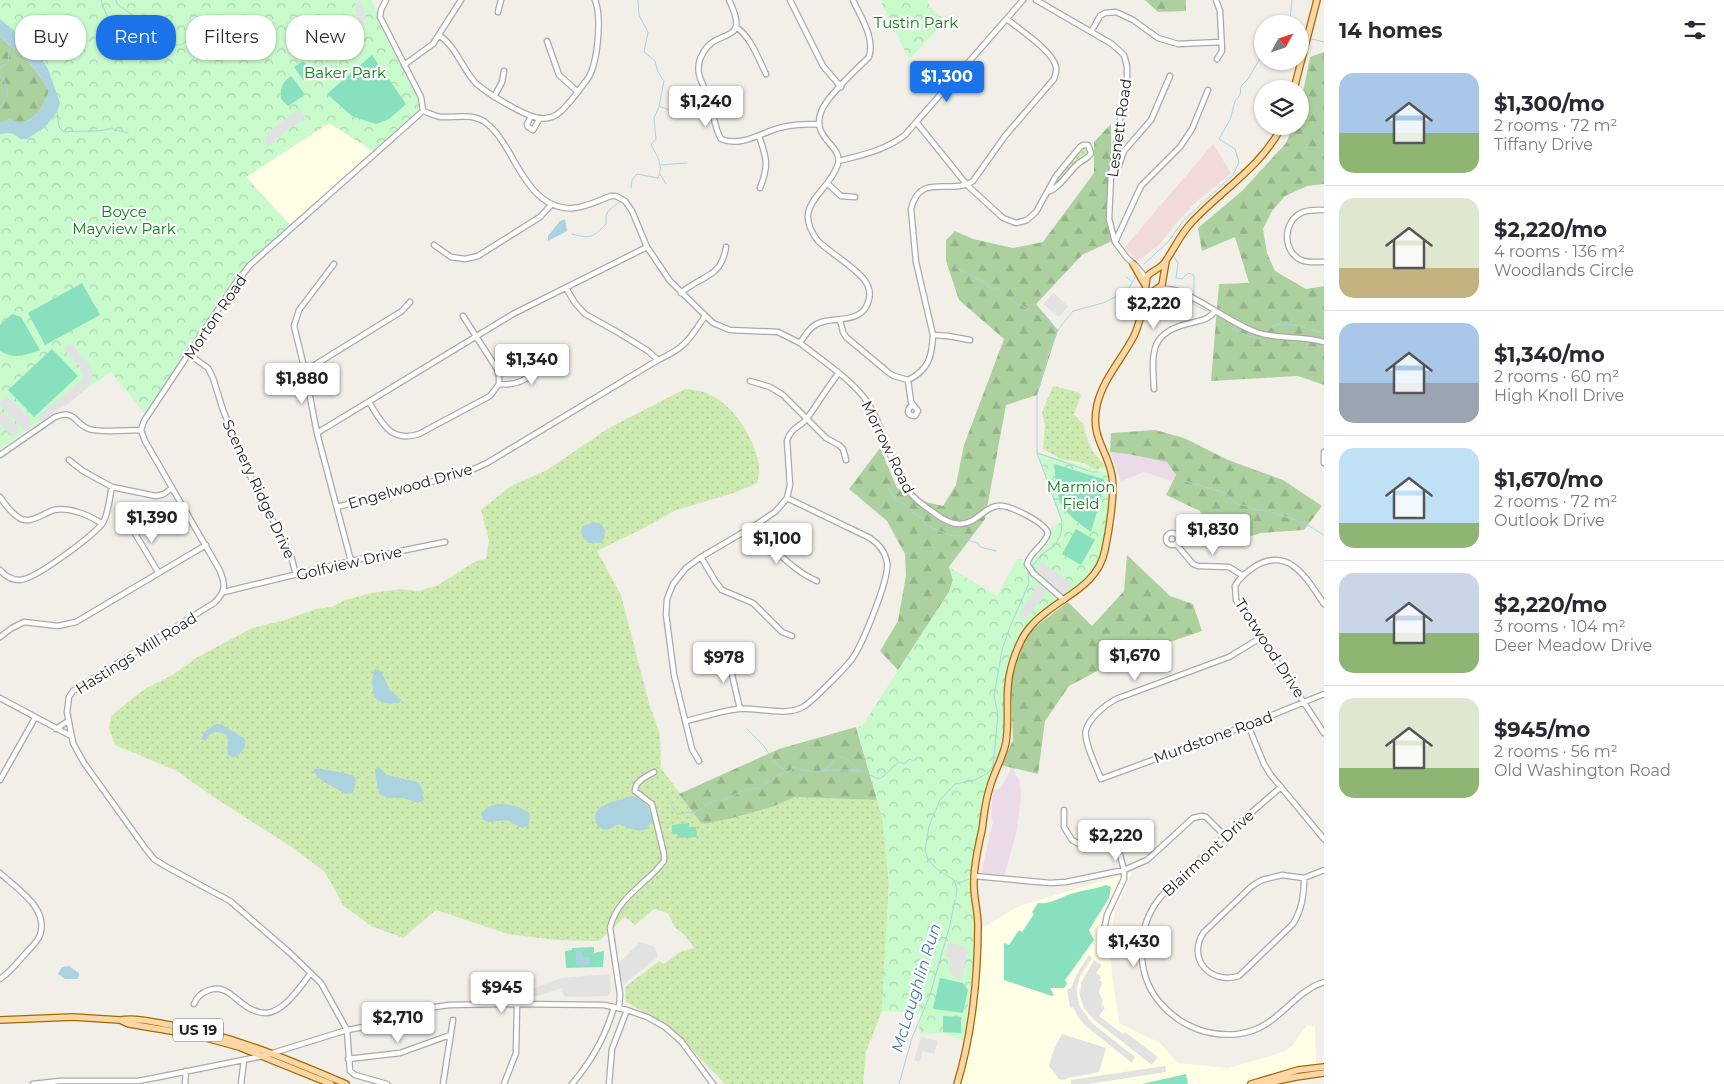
<!DOCTYPE html>
<meta charset="utf-8">
<style>
:root{--surface:#fff;--page:#f7f7f7;--text:#2b2b33;--muted:#7c7c81;--line:#e1e1e2;--accent:#1a73e8}
body{margin:0;font-family:Montserrat,sans-serif;background:var(--page);color:var(--text);height:100vh;display:flex;flex-direction:column;font-size:19px;white-space:nowrap}
*{box-sizing:border-box;margin:0}
p{font-size:16px;color:var(--muted)}
.icon{flex:none;width:28px;height:28px;fill:none;stroke:currentColor;stroke-width:2;stroke-linecap:round;stroke-linejoin:round}
.map{position:relative;flex:1;overflow:hidden}
.panel{display:flex;flex-direction:column;background:var(--surface);width:400px}
.panel>*{flex:none}
.guide{position:absolute;left:15px;top:15px;width:475px;height:45px;display:flex;gap:10px}
.needle{width:32px;rotate:50deg}
.tools{position:absolute;left:1254px;top:15px;display:grid;gap:10px}
.tools a{display:grid;place-items:center;width:55px;height:55px;border-radius:50%;background:var(--surface);box-shadow:0 1px 4px #0004;font-size:25px}
.price{position:absolute;translate:-50% -42px;padding:0 11px;border-radius:5px;background:#fff;color:#222;font-size:16px;line-height:32px;filter:drop-shadow(0 1px 2px #0008)}
.price::after{content:'';position:absolute;left:50%;top:30px;width:15px;height:11px;margin-left:-8px;background:inherit;clip-path:polygon(0 0,100% 0,50% 100%)}
.price.current{background:var(--accent);color:#fff}
ul{padding:0;list-style:none}
li{display:flex;align-items:center;gap:15px;height:125px;padding:0 15px}
li+li{border-top:1px solid var(--line)}
li span{display:grid;place-items:center;flex:none;width:140px;height:100px;border-radius:15px;color:#555}
li>.icon{margin-inline-start:auto}
span .icon{width:60px;height:60px;fill:#fffc;stroke-width:1}
li b{font-size:21px}
h2{display:flex;justify-content:space-between;align-items:center;height:60px;padding:0 15px;font-size:21px}
.pill{padding:0 18px;border-radius:20px;background:var(--surface);box-shadow:0 1px 4px #0004;font-size:18px;line-height:45px}
.pill.current{background:var(--accent);color:#fff}
main{display:flex;flex:1;min-height:0}
.map>svg:first-child{display:block}
.commercial{fill:#f2dad9}
.industrial{fill:#ebdbe8}
.education{fill:#ffffe5}
.grass{fill:url(#grass-dots)}
.forest{fill:url(#forest-firs)}
.park{fill:url(#park-crowns)}
.pitch{fill:#88e0be}
.parking{fill:#e2e2e2}
.water{fill:#aad3df}
.lines{fill:none;stroke-linecap:round;stroke-linejoin:round}
.stream{stroke:#aad3df;stroke-width:1}
.river{stroke:#aad3df;stroke-width:6}
.minor-casing{stroke:#a9a9a9;stroke-width:7}
.major-casing{stroke:#a06b00;stroke-width:8}
.minor{stroke:#fff;stroke-width:4.5}
.major{stroke:#fcd6a4;stroke-width:5.5}
.labels{text-anchor:middle;dominant-baseline:central;stroke-width:4.5;stroke-linejoin:round;paint-order:stroke}
.shield{fill:#fff;stroke:#646464;stroke-width:1}
.shield-label{font-size:14px;font-weight:bold;fill:#222}
.park-label{font-size:15px;fill:#0c8416;stroke:#fff}
.street-label{font-size:15px;fill:#222;stroke:#fff}
.water-label{font-size:16px;font-style:italic;fill:#4a7aab;stroke:#fff}
</style>
<main>
<div class="map">
<svg width="1324" height="1084" viewBox="0 0 1324 1084">
<defs>
<pattern id="grass-dots" width="8" height="8" patternUnits="userSpaceOnUse" patternTransform="scale(1.25)"><rect width="8" height="8" fill="#cdebb0"/><path d="M2 2h.1M6 6h.1" fill="none" stroke="#b0c997" stroke-width="1.8" stroke-linecap="round"/></pattern>
<pattern id="forest-firs" width="22" height="20" patternUnits="userSpaceOnUse" patternTransform="scale(1.25)"><rect width="22" height="20" fill="#add19e"/><path d="M5 1l3.5 6h-7zM16 11l3.5 6h-7z" fill="#95b388"/></pattern>
<pattern id="park-crowns" width="20" height="18" patternUnits="userSpaceOnUse" patternTransform="scale(1.25)"><rect width="20" height="18" fill="#c8facc"/><path d="M2 6a3 3 0 1 1 6 0M12 15a3 3 0 1 1 6 0" fill="none" stroke="#acd6af"/></pattern>
</defs>
<rect width="100%" height="100%" fill="#f2efe9"/>
<path class="commercial" d="M1213 144 1231 173 1195 203 1179 220 1160 244 1138 261 1125 247Z"/>
<path class="industrial" d="M1110 452 1128 454 1167 462 1176 475 1172 481 1144 472 1121 481Z
M1012 766 1015 767 1014 773 1019 779 1021 795 1017 830 1004 877 981 875 993 821 991 817 993 791 1001 788Z"/>
<path class="education" d="M329 123 373 151 290 225 246 177Z
M1132 872 1115 912 1110 945 1112 974 1119 1023 1160 1043 1178 1063 1228 1068 1284 1052 1293 1045 1307 1025 1315 1027 1316 1064 1277 1072 1242 1084H960L967 1054 979 930 1019 906Z"/>
<path class="grass" d="M1083 146 1088 147 1089 154 1074 166 1052 188V186Z
M1053 386 1078 392 1081 395 1074 414 1084 425 1085 433 1093 452 1106 467 1095 470 1084 463 1061 459 1043 449 1045 425 1042 412Z
M685 389C691 390 698 390 704 392 732 402 753 435 759 464 760 470 758 477 757 483L736 492 674 511 646 527 597 551 621 595 649 703 660 735 661 768 702 823 729 819 772 807 795 797 877 800 882 816 889 883 882 1011 866 1052 863 1084H725L670 1027 626 1002 625 987 659 961 664 964 680 952 694 948 684 934 675 928 668 913 654 909 635 925 625 917 599 941 556 940 508 934 436 910 403 938 371 926 343 905 325 872 290 846 212 796 177 771 115 745 109 728 111 716 143 690 174 674 196 658 252 628 285 620 316 609 331 607 345 600 372 593 400 589 419 591 438 585 476 561 486 559 489 541 481 510 511 486 547 470 607 429Z"/>
<path class="forest" d="M1145 0H1186V11L1158 12Z
M0 37C21 55 35 65 49 91 38 121 30 122 0 127Z
M1324 52V184L1307 186 1285 196 1272 211 1263 229 1267 253 1275 271 1306 289 1324 286V385L1298 376 1211 381 1219 284 1249 283 1235 237 1202 251 1198 228 1242 191 1286 143 1293 126H1300V107L1310 57Z
M1111 124 1112 241 1082 255 1036 304 1058 330 1037 395 1006 405 985 519 949 567 953 580 949 592 898 670 880 651 898 621 906 575 905 554 887 521 849 489 880 448 897 488 926 502 943 506 956 485 964 445 1004 339 959 300 946 261V240L955 231 973 239 1013 248 1043 242 1094 173V142Z
M1155 430 1184 438 1228 460 1283 480 1322 506 1304 530 1261 533 1244 538 1211 532 1200 511 1166 495 1176 475 1167 462 1128 454 1110 452 1111 433Z
M1127 555 1170 596 1193 604 1202 631 1120 659 1069 686 1045 721 1038 774 1001 765 1013 740 1011 684 1018 653 1031 630 1068 602 1092 626 1124 591Z
M856 727 877 800 795 797 772 807 729 819 702 824 679 794 779 749Z"/>
<path class="park" d="M0 0H372L382 26 421 101V110L373 151 329 123 246 177 290 225 245 268 226 292 145 414 111 372 0 449V126L9 122 31 130 43 125 51 89 27 48 0 24Z
M880 0H927L930 7 946 21 909 59Z
M1038 453 1108 473C1111 491 1105 546 1099 563 1093 576 1075 593 1061 595L1035 573 1031 562C1042 551 1053 544 1051 527L1061 522Z
M1017 559H1023L1025 570 1057 598 1054 605 1034 619 1023 630 1012 656 1003 690 1004 724 1001 749 987 782 970 886 974 917V953L964 1039 962 1040 944 1033 920 1034 919 1025 922 1013 882 1011 889 883 882 816 856 727 862 726 949 592 953 580 949 567 997 596Z"/>
<path class="pitch" d="M372 55 406 104 389 119 376 124 352 116 327 94Z
M303 61 312 74 303 80 294 67Z
M291 76 304 93 303 96 288 106 281 99C280 88 282 83 291 76Z
M82 283 100 315 45 345 28 313Z
M12 314 21 317 40 350C26 355 14 360 0 351V325Z
M52 349 78 376 34 417 8 390Z
M1054 464 1103 479 1105 483 1091 532C1058 508 1058 504 1054 464Z
M1076 529 1095 540 1081 565 1062 554Z
M689 823V827H696L697 837 678 838 677 834H672V825Z
M1106 885 1111 887 1109 898 1089 930 1094 940 1065 980 1067 984 1064 988H1050L1054 995 1052 996 1004 980V943L1009 945 1019 930 1022 932 1034 914 1032 912 1038 903C1051 905 1062 896 1074 893 1084 890 1096 889 1106 885Z
M594 947V953L604 951 603 967 566 968 565 951 572 950V948Z
M940 978 963 983 968 990 963 1013 934 1009 933 1008Z
M943 1016 961 1017V1033L943 1032Z
M1186 1074 1188 1084H1142Z"/>
<path class="parking" d="M362 2 366 17 363 27 358 28 355 3Z
M300 109 306 117 286 131 269 147 262 139 282 121Z
M1053 293 1068 306 1059 317 1043 304Z
M70 343 89 364 92 372V380L88 387 78 396 65 406 63 405 42 422 38 417 82 379 83 375 80 367 64 349Z
M7 396 31 419 29 430 25 431 0 405V402Z
M4 413 20 430 13 437 0 423V414Z
M1042 562 1073 585 1063 594 1036 571Z
M1038 584 1047 591 1026 620 1019 616Z
M948 941 968 949 962 980H959L949 972V958L946 957Z
M640 942 655 947 658 957 623 985 618 967 619 963Z
M1089 955 1092 958 1080 976 1077 987V996L1080 1007 1093 1024 1135 1057 1132 1063 1086 1026 1079 1018 1073 1007 1070 1008 1067 989 1071 988 1077 974Z
M1094 960 1102 965 1096 973 1102 977 1099 980 1102 982 1099 992 1103 1002 1101 1005 1105 1008 1099 1016 1123 1034 1125 1032 1158 1057 1152 1065 1093 1019 1084 1008 1080 996 1081 983Z
M610 974 611 991 607 996 566 997 563 994 562 988 537 996 486 995V986L535 988 561 978Z
M1062 1034 1106 1048 1099 1072 1068 1078 1063 1080 1059 1079 1049 1066 1054 1049Z
M921 1037 938 1041 934 1054 923 1051 919 1062 914 1060Z
M1165 1066 1166 1072 1088 1084H1071V1080Z"/>
<path class="water" d="M0 19 35 48 48 69 60 103 57 112 45 127 27 139H20C14 132 9 133 0 134V127C30 122 38 121 49 91 35 65 21 55 0 37Z
M565 219 567 231 548 241V236L560 221Z
M594 522 601 524 605 530 604 539 600 543H589C583 539 579 533 583 526Z
M376 669 382 672 389 689 401 700 399 703C389 704 380 704 374 697L372 681 374 670Z
M216 724H221L245 739V747L238 756 233 757 228 755C225 743 236 731 212 732L205 741 201 739 204 732Z
M379 767 387 775 418 782 422 789 424 800 418 803 403 798H388L379 794 375 772V769Z
M318 768 353 775 356 780 353 793 346 794 324 782 313 772V770Z
M631 796C644 798 650 808 652 820L647 829C638 833 628 828 619 824 610 827 607 835 597 825 588 803 617 802 631 796Z
M497 804C508 804 522 806 530 814L528 826 522 828 507 820 489 822 483 820 481 814 488 807Z
M576 951H583V957H590V965H576Z
M69 966 79 973V976L77 979H65L58 974 62 967Z"/>
<g class="lines">
<path class="stream" d="M101 0C104 11 111 26 120 34 131 45 166 45 181 45L189 39 198 38 206 33H218L245 45 258 31 263 30
M116 0 117 4 145 24 161 26
M638 0 639 15 648 32 644 52 655 61 658 72 664 81 659 106 677 113
M1290 20 1294 24
M1286 24 1290 20 1292 0
M1300 32 1304 35
M1312 39 1324 42
M0 68 8 62 10 45
M0 74 5 82 8 95 0 107
M57 112 59 127 64 132C80 130 98 133 112 128L115 130
M116 130 128 133
M661 165 687 163
M660 174 666 184
M631 188 632 180 637 174 658 178C664 165 657 156 651 145L656 139 654 118 659 107
M572 234C591 239 592 238 606 224 605 209 610 210 620 202
M1174 257 1178 263 1176 278 1182 279 1188 273 1194 275V296
M1144 264 1168 242 1183 221 1233 175 1239 162 1235 149 1219 139 1230 120 1235 101 1240 95 1241 86 1248 79 1262 55
M955 267 986 283 991 289H998L1006 297 1045 318 1057 329
M1126 277 1133 282
M1193 302V304L1207 311
M1231 328 1253 338 1257 337
M1263 332 1277 324 1296 325 1324 333
M1038 453 1092 472H1098
M1182 480 1225 493 1237 504 1247 506 1251 509 1271 512 1304 523 1324 535
M887 486 898 502 905 504 909 510 922 518 926 525 949 535 962 536 966 540 978 543 980 547 996 551
M1031 568 1040 556 1055 545 1061 534 1062 521 1037 453V395L1048 355 1058 330 1073 311 1103 303 1127 291 1136 276
M747 729 764 746 775 763 787 772
M822 771 841 770 863 771 878 779C887 776 891 767 899 762L904 764 910 759 913 761
M670 803 677 814 695 812 714 801H721L747 789 760 788 778 775 792 770V767C803 770 820 776 830 766 832 763 834 759 837 755L849 760 859 771
M957 884 969 879
M956 897 957 890 954 880 938 870 928 860 925 849 929 826 940 800 955 784 975 780 988 773 993 766 998 714 994 696 1002 650 1010 627 1029 583 1028 571
M899 1084 912 1038 930 995 950 925 955 900"/>
<path class="river" d="M0 126 9 122 22 127"/>
<defs>
<path id="minor" d="M386 0 381 10 380 17 421 97 423 111C429 113 435 116 441 117 457 118 471 113 485 122 496 130 502 141 509 152 523 177 540 211 574 208 587 207 599 200 611 196H616L625 201 632 211 647 247 670 281 713 323 730 330 778 332 800 343C821 360 853 380 868 403 890 437 890 484 926 507 936 514 947 524 960 524 976 524 983 508 997 506 1009 504 1044 522 1048 533 1045 546 1030 551 1027 564L1033 573 1064 600
M729 0C752 47 715 26 702 55 699 60 698 68 699 74 700 81 705 88 708 95 714 110 713 126 721 139 742 148 763 131 783 127 795 124 807 124 819 124
M790 0 823 66 841 87
M1036 0 1112 44 1124 55 1127 66V78L1111 175 1109 219 1115 242 1127 258 1136 266 1146 278
M1216 0 1220 11 1222 51 1217 59
M498 12 501 0
M736 27C751 37 758 58 766 74
M1091 32 1100 16 1105 13 1116 12 1133 20 1158 38 1178 44 1221 42
M439 35C455 46 461 65 473 80 482 91 523 115 538 118 544 119 551 118 556 115 567 108 578 91 586 81 598 67 602 17 595 0
M547 41 559 75 578 92
M404 65 433 44 461 0
M494 97 502 82 504 71
M531 116 527 124 528 127 533 130 540 118
M917 123 967 185 1003 218 1016 223 1027 220 1036 212 1056 176 1080 147 1083 145H1088L1091 153C1089 158 1084 159 1079 163 1068 172 1061 187 1048 192
M759 136C767 159 769 165 760 188
M839 161C862 155 886 150 905 135L1023 0
M1112 174 1119 165 1124 151 1151 120 1170 76
M828 184 841 196 855 197
M1324 210C1317 210 1308 209 1301 213 1283 222 1282 251 1301 260 1307 263 1317 262 1324 262
M1115 242 1141 186 1180 147 1192 129 1208 90
M434 245 451 257 465 259 478 256 540 217 552 204
M334 264 299 310 294 326 305 371 317 433 351 561
M566 288 575 303 585 314 619 333 648 351 658 360
M1159 288C1165 289 1171 289 1178 291 1205 301 1228 322 1256 332 1278 340 1302 335 1324 342
M681 293C701 275 721 279 726 247
M840 320 843 332 846 337 889 373 894 376 908 380C929 370 932 356 933 335L916 262 911 209C920 171 952 196 973 181L1005 136 1054 79C1055 75 1057 71 1056 67 1053 51 1020 30 1007 19
M933 335 948 336 970 340
M800 343C806 334 811 325 822 322 840 317 864 323 869 299 871 291 868 284 863 278 850 264 832 254 818 241 790 204 828 195 838 164 843 145 811 139 821 112 826 97 856 70 869 57 875 37 861 18 853 0
M190 355 208 368 213 378 223 410 249 474 291 556 296 575
M305 371 402 311 410 302
M908 380 911 402 918 411 915 416 910 415 908 412 909 408 912 406
M750 381 770 387 783 395 826 438 839 445 843 449 846 460
M499 384C526 387 534 371 552 354
M1154 389C1152 352 1149 332 1191 323 1202 320 1208 320 1215 311
M369 402C382 423 390 443 419 434L490 396 499 384V376L497 369 463 316
M141 430 145 441 219 569C226 584 226 592 214 603L73 691 69 697 67 712 73 743 84 763 145 848 154 859 165 866 230 901 290 953 321 983 347 1030 350 1071 355 1075 387 1084
M317 433 513 314 647 247
M1324 452V463
M0 455 55 417C76 409 73 423 89 429 100 433 128 430 141 430L144 421 235 284 250 265 423 111
M69 460 83 471 112 487 156 496 164 494 172 488
M0 497C5 504 10 512 18 517 29 526 43 513 54 510 69 507 90 515 102 524
M337 507 465 473 487 463 658 360C685 348 689 340 705 316
M130 525 158 572
M754 526C770 546 793 571 817 581
M1166 539a6 6 0 1 1 12 0a6 6 0 1 1-12 0Z
M1176 544 1193 564 1198 566 1229 567 1242 575
M701 557 715 581 722 590 753 603 782 632 792 636
M0 570C5 576 11 580 20 580 36 579 91 537 102 524 109 514 109 498 112 487
M224 592 351 561 445 542
M1324 604C1307 579 1289 545 1254 567 1246 573 1240 577 1235 586L1236 600 1324 733
M0 637 12 628 24 622 58 626 76 622 206 545
M1262 637 1229 657 1116 699C1105 705 1089 718 1086 730 1083 741 1097 768 1101 779L1248 725 1324 694
M731 660 730 666 740 709
M0 698 71 736
M686 721C703 717 721 711 738 709 758 707 784 717 803 707 812 702 845 668 852 659 862 645 890 578 887 562 885 551 879 544 870 538L787 498
M1248 725 1264 764 1270 774 1324 839
M56 729 68 721
M699 761 692 749 674 675 666 614 667 599 673 584 686 568 701 557 754 526 775 512 782 504 787 498 790 485 787 441C791 426 801 428 808 417 818 403 827 388 838 374
M0 780 35 718
M1281 787C1249 814 1218 842 1188 871 1177 881 1164 891 1156 903 1135 934 1137 978 1162 1005 1182 1027 1209 1037 1238 1034 1279 1029 1290 993 1324 982
M1064 810V827L1072 840 1079 844 1108 845 1115 849 1120 855 1124 870V879L1107 915 1102 940
M0 873C17 889 49 908 40 935 37 943 30 948 25 954 17 963 10 972 0 979
M1282 875 1304 878C1304 895 1302 909 1293 924L1239 976C1210 985 1186 958 1204 932L1252 886 1262 880Z
M974 876 1050 883 1066 882 1124 870 1147 860 1193 818 1202 816 1206 817 1224 835
M1304 878 1324 870
M194 1004C199 991 216 984 229 993 240 1001 250 1013 266 1013 284 1012 301 986 311 973
M619 1008 620 994 610 928C617 897 646 885 664 861V854L652 804 635 791C635 781 646 777 654 772
M348 1059 400 1053 450 1035
M33 1084 60 1081H138L159 1077 263 1056 347 1030 391 1022 428 1008 449 1005 517 1004 604 1005 627 1010 647 1017 665 1027 681 1041 713 1084
M185 1084 186 1071
M241 1084 244 1060
M443 1084 453 1020
M504 1084 516 1053 517 1004
M572 1084C591 1062 606 1035 614 1007
M609 1084 612 1049 627 1010"/>
<path id="major" d="M1294 89 1317 0
M1133 264 1145 285
M1144 302 1147 276C1153 270 1160 269 1165 262 1175 248 1180 234 1193 221 1223 189 1262 166 1282 126
M0 1020 73 1017 120 1020C135 1018 150 1021 165 1024 229 1034 287 1059 346 1084
M122 1021 129 1024 195 1035 239 1047 331 1084
M957 1084C972 1036 978 975 978 925 978 910 973 896 974 881 974 864 978 847 982 830 984 816 985 801 990 787 994 772 1003 758 1006 742 1010 717 1004 693 1011 668 1015 653 1020 638 1031 626 1055 598 1097 590 1105 550 1109 531 1115 494 1112 476 1107 448 1090 438 1097 405 1103 379 1122 359 1134 336 1140 323 1142 307 1149 295 1153 290 1158 289 1162 285L1166 261
M1251 1084 1298 1070 1324 1067
M1263 1084 1296 1077 1324 1073"/>
</defs>
<use href="#minor" class="minor-casing"/>
<use href="#major" class="major-casing"/>
<use href="#minor" class="minor"/>
<use href="#major" class="major"/>
</g>
<g class="labels">
<rect class="shield" x="173" y="1018.5" width="50" height="23" rx="4"/>
<g class="shield-label">
<text x="198" y="1030">US 19</text>
</g>
<g class="park-label">
<text x="916" y="22">Tustin Park</text>
<text x="345" y="72">Baker Park</text>
<text x="124" y="211">Boyce<tspan x="124" dy="17">Mayview Park</tspan></text>
<text x="1081" y="486">Marmion<tspan x="1081" dy="17">Field</tspan></text>
</g>
<g class="street-label">
<text transform="translate(1119 128) rotate(-82)">Lesnett Road</text>
<text transform="translate(215 317) rotate(-56)">Morton Road</text>
<text transform="translate(888 447) rotate(64)">Morrow Road</text>
<text transform="translate(410 486) rotate(-16)">Engelwood Drive</text>
<text transform="translate(259 489) rotate(65)">Scenery Ridge Drive</text>
<text transform="translate(349 563) rotate(-13)">Golfview Drive</text>
<text transform="translate(1270 648) rotate(57)">Trotwood Drive</text>
<text transform="translate(136 653) rotate(-32)">Hastings Mill Road</text>
<text transform="translate(1213 737) rotate(-20)">Murdstone Road</text>
<text transform="translate(1208 853) rotate(-43)">Blairmont Drive</text>
</g>
<g class="water-label">
<text transform="translate(916 988) rotate(-73)">McLaughlin Run</text>
</g>
</g>
</svg>
<div class="tools">
<a><svg class="needle" viewBox="-14 -14 28 28"><path d="M0-13l5 13h-10z" fill="#e53935"/><path d="M0 13l5-13h-10z" fill="#7c7c81"/></svg></a>
<a><svg class="icon" aria-label="layers" viewBox="0 0 24 24"><path d="M12 4l9 5-9 5-9-5zM3 14l9 5 9-5"/></svg></a>
</div>
<b class="price current" style="left:947px;top:103px">$1,300</b>
<b class="price" style="left:706px;top:128px">$1,240</b>
<b class="price" style="left:1154px;top:330px">$2,220</b>
<b class="price" style="left:532px;top:386px">$1,340</b>
<b class="price" style="left:302px;top:405px">$1,880</b>
<b class="price" style="left:152px;top:544px">$1,390</b>
<b class="price" style="left:1213px;top:556px">$1,830</b>
<b class="price" style="left:777px;top:565px">$1,100</b>
<b class="price" style="left:1135px;top:682px">$1,670</b>
<b class="price" style="left:724px;top:684px">$978</b>
<b class="price" style="left:1116px;top:862px">$2,220</b>
<b class="price" style="left:1134px;top:968px">$1,430</b>
<b class="price" style="left:502px;top:1014px">$945</b>
<b class="price" style="left:398px;top:1044px">$2,710</b>
<div class="guide">
<a class="pill">Buy</a>
<a class="pill current">Rent</a>
<a class="pill">Filters</a>
<a class="pill">New</a>
</div>
</div>
<section class="panel">
<h2>14 homes<svg class="icon" aria-label="filters" viewBox="0 0 24 24"><path d="M4 7h16M4 17h16"/><circle cx="9" cy="7" r="2"/><circle cx="15" cy="17" r="2"/></svg></h2>
<ul>
<li><span style="background:linear-gradient(#a9c7e8 60%,#8fb573 0)"><svg class="icon" aria-label="home" viewBox="0 0 24 24"><path d="M3 11l9-7 9 7M6 9v11h12V9"/></svg></span><div><b>$1,300/mo</b><p>2 rooms · 72 m²</p><p>Tiffany Drive</p></div></li>
<li><span style="background:linear-gradient(#dfe7d0 70%,#c2b280 0)"><svg class="icon" aria-label="home" viewBox="0 0 24 24"><path d="M3 11l9-7 9 7M6 9v11h12V9"/></svg></span><div><b>$2,220/mo</b><p>4 rooms · 136 m²</p><p>Woodlands Circle</p></div></li>
<li><span style="background:linear-gradient(#a9c7e8 60%,#9aa5b1 0)"><svg class="icon" aria-label="home" viewBox="0 0 24 24"><path d="M3 11l9-7 9 7M6 9v11h12V9"/></svg></span><div><b>$1,340/mo</b><p>2 rooms · 60 m²</p><p>High Knoll Drive</p></div></li>
<li><span style="background:linear-gradient(#bfe0f5 75%,#8fb573 0)"><svg class="icon" aria-label="home" viewBox="0 0 24 24"><path d="M3 11l9-7 9 7M6 9v11h12V9"/></svg></span><div><b>$1,670/mo</b><p>2 rooms · 72 m²</p><p>Outlook Drive</p></div></li>
<li><span style="background:linear-gradient(#c9d6e8 60%,#8fb573 0)"><svg class="icon" aria-label="home" viewBox="0 0 24 24"><path d="M3 11l9-7 9 7M6 9v11h12V9"/></svg></span><div><b>$2,220/mo</b><p>3 rooms · 104 m²</p><p>Deer Meadow Drive</p></div></li>
<li><span style="background:linear-gradient(#dfe7d0 70%,#8fb573 0)"><svg class="icon" aria-label="home" viewBox="0 0 24 24"><path d="M3 11l9-7 9 7M6 9v11h12V9"/></svg></span><div><b>$945/mo</b><p>2 rooms · 56 m²</p><p>Old Washington Road</p></div></li>
</ul>
</section>
</main>
